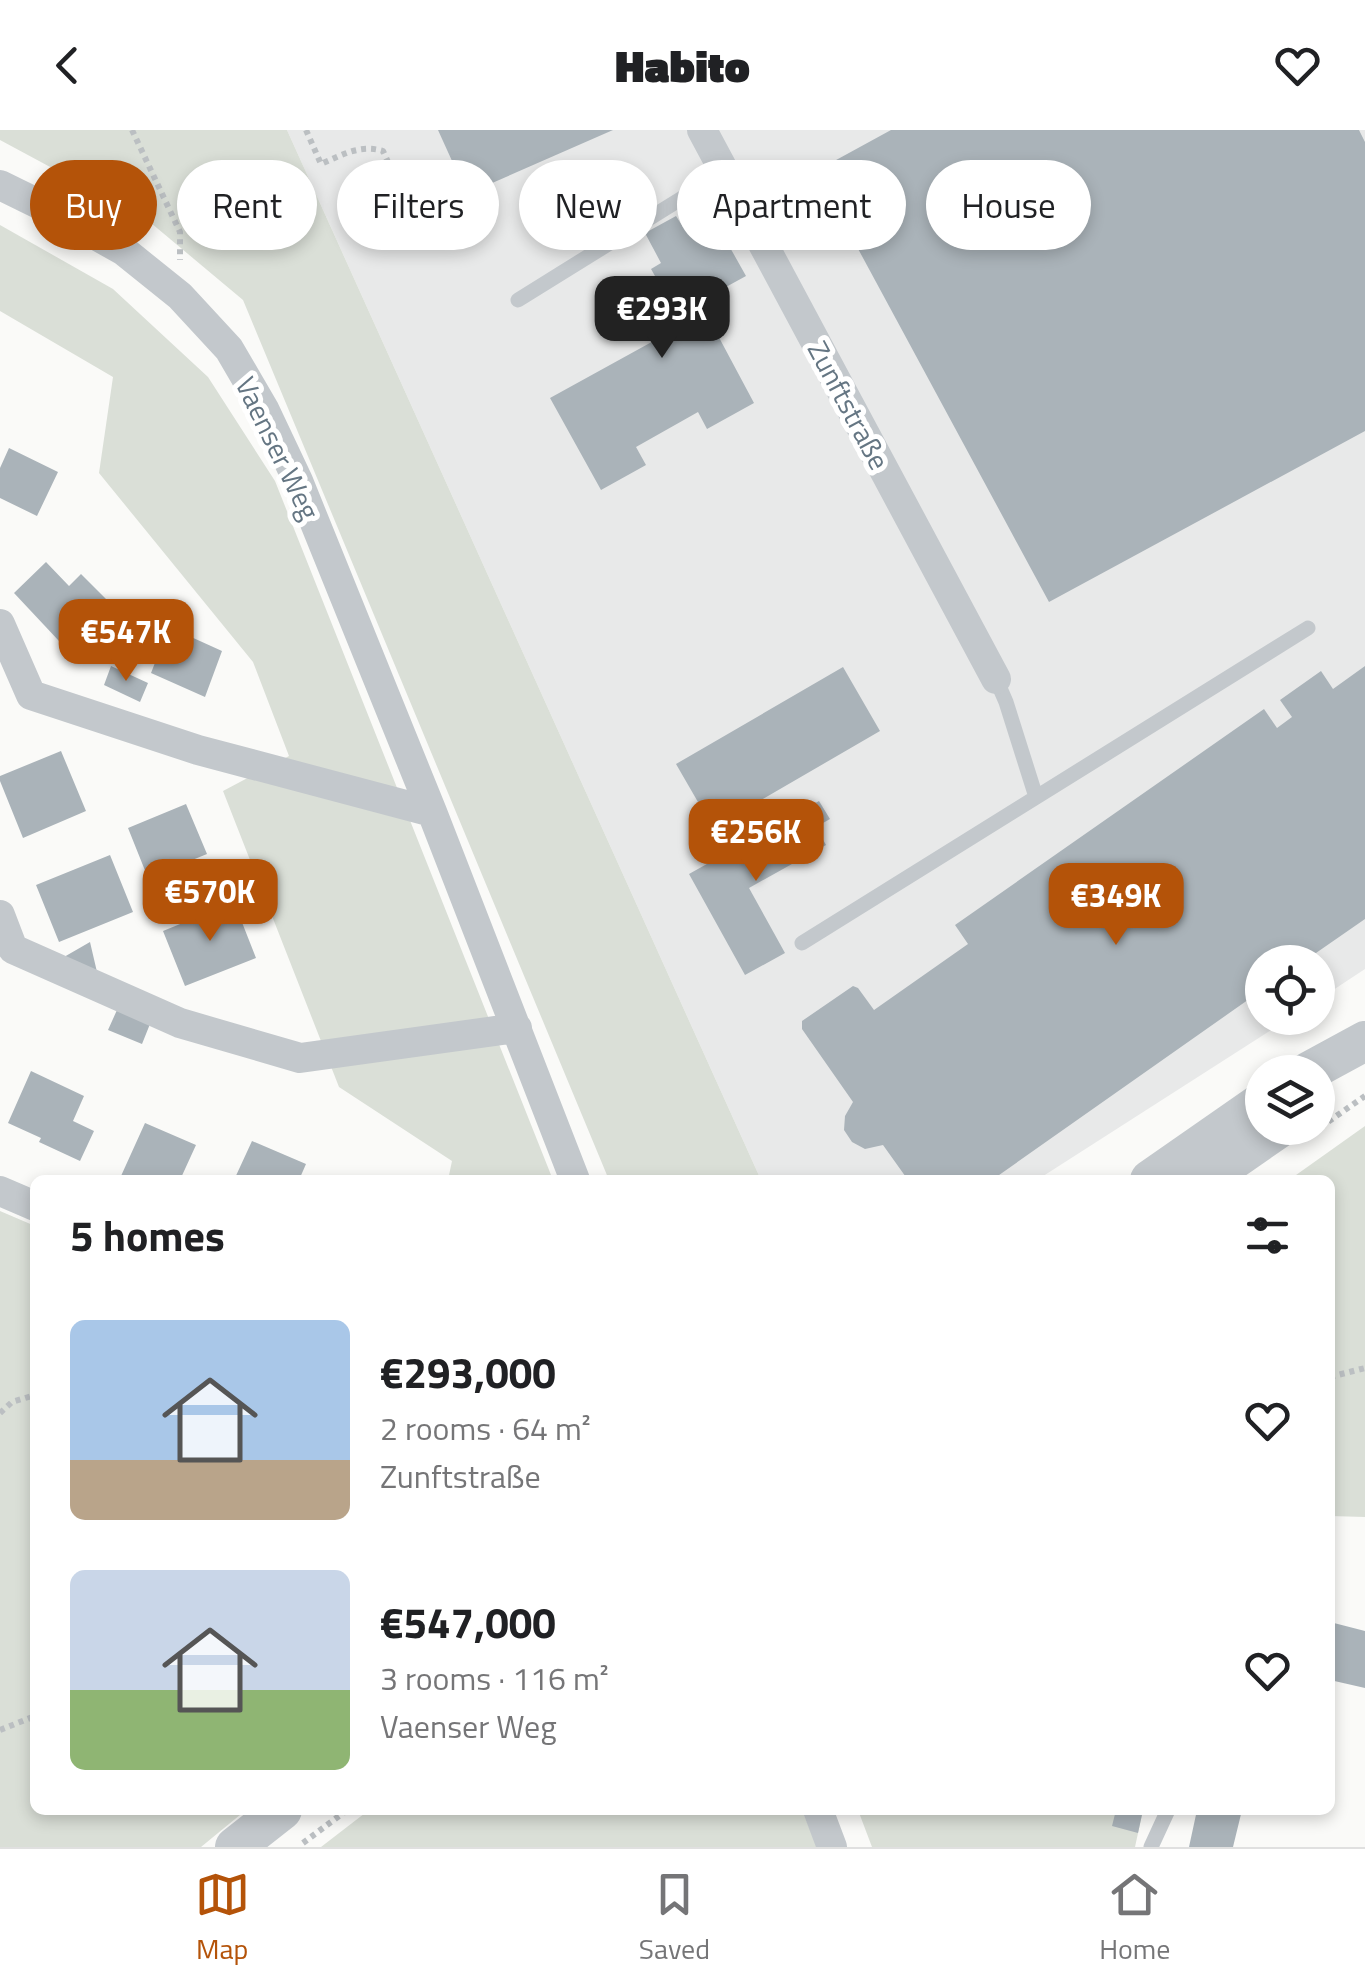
<!DOCTYPE html>
<meta charset="utf-8">
<style>
:root{--surface:#fff;--page:#f2f2f2;--text:#202124;--muted:#757577;--line:#e0e0e0;--accent:#b45309}
body{margin:0;font-family:"Titillium Web",sans-serif;background:var(--page);color:var(--text);height:100vh;display:flex;flex-direction:column;font-size:38px;white-space:nowrap}
*{box-sizing:border-box;margin:0}
p{font-size:32px;color:var(--muted)}
.icon{flex:none;width:55px;height:55px;fill:none;stroke:currentColor;stroke-width:2;stroke-linecap:round;stroke-linejoin:round}
.map{position:relative;flex:1;overflow:hidden}
.details{position:absolute;left:30px;top:1045px;width:1305px;height:640px;display:flex;flex-direction:column;background:var(--surface);border-radius:15px;box-shadow:0 5px 15px #0003}
.details>*{flex:none}
.guide{position:absolute;left:30px;top:30px;width:1305px;height:90px;display:flex;gap:20px}
.fabs{position:absolute;left:1245px;top:815px;display:grid;gap:20px}
.fabs a{display:grid;place-items:center;width:90px;height:90px;border-radius:50%;background:var(--surface);box-shadow:0 5px 15px #0003;font-size:50px}
.price{position:absolute;translate:-50% -85px;padding:0 22px;border-radius:20px;background:var(--accent);color:#fff;font-size:32px;line-height:65px;filter:drop-shadow(0 2px 5px #0008)}
.price::after{content:'';position:absolute;left:50%;top:60px;width:30px;height:22px;margin-left:-15px;background:inherit;clip-path:polygon(0 0,100% 0,50% 100%)}
.price.current{background:#222;color:#fff}
ul{padding:0;list-style:none}
li{display:flex;align-items:center;gap:30px;height:250px;padding:0 40px}
li span{display:grid;place-items:center;flex:none;width:280px;height:200px;border-radius:15px;color:#555}
li>.icon{margin-inline-start:auto}
span .icon{width:120px;height:120px;fill:#fffc;stroke-width:1}
li b{font-size:42px}
h2{display:flex;justify-content:space-between;align-items:center;height:120px;padding:0 40px;font-size:42px}
.pill{padding:0 35px;border-radius:45px;background:var(--surface);box-shadow:0 5px 15px #0003;font-size:35px;line-height:90px}
.pill.current{background:var(--accent);color:#fff}
header{display:flex;justify-content:space-between;align-items:center;height:130px;padding:0 40px;background:var(--surface);font-size:45px;font-weight:800}
.menu{display:flex;justify-content:space-around;align-items:center;height:140px;border-top:2px solid var(--line);background:var(--surface);font-size:28px;color:var(--muted)}
.menu a{display:grid;justify-items:center;gap:5px}
.menu .current{color:var(--accent)}
.map>svg:first-child{display:block}
.built{fill:#e8e9e9}
.green{fill:#dadfd7}
.building{fill:#aab3b9}
.lines{fill:none;stroke-linecap:round;stroke-linejoin:round}
.path{stroke:#bbbfc2;stroke-width:6;stroke-dasharray:5 5;stroke-linecap:butt}
.service{stroke:#c3c8cc;stroke-width:15}
.minor{stroke:#c3c8cc;stroke-width:30}
.tertiary{stroke:#c3c8cc;stroke-width:40}
.labels{text-anchor:middle;dominant-baseline:central;stroke-width:10;stroke-linejoin:round;paint-order:stroke}
.street-label{font-size:28px;fill:#657683;stroke:#fff}
</style>
<header><svg class="icon" aria-label="back" viewBox="0 0 24 24"><path d="M15 5l-7 7 7 7"/></svg>Habito<svg class="icon" aria-label="heart" viewBox="0 0 24 24"><path d="M12 20l-8-8c-3-5 5-10 8-4 3-6 11-1 8 4z"/></svg></header>
<div class="map">
<svg width="1365" height="1717" viewBox="0 0 1365 1717">
<rect width="100%" height="100%" fill="#fafaf8"/>
<path class="built" d="M287 0H1365V839L1318 870V832H1262V888H1290L1037 1050H761Z"/>
<path class="green" d="M0 0H287L761 1050H609L243 170 145 88 0 10Z
M0 95 113 159 208 247 275 351 553 1050H448L452 1031 339 957 223 661 289 626 253 532 99 343 113 247 0 181Z
M1365 996V1387L1330 1386V1050H1289Z
M0 1081 35 1096V1680H246L201 1717H0Z
M369 1680H802L817 1717H321Z
M858 1680H1143L1135 1717H872Z"/>
<path class="building" d="M438 0H613L467 64Z
M891 0H1359L1365 12V301L1049 472 816 41Z
M722 76 734 99 723 105 746 146 715 163 708 150 684 163 699 190 707 185 754 273 707 299 698 282 636 317 646 335 601 360 550 268 688 192 676 171 671 174 651 139 661 133 645 103 676 86 683 97Z
M9 318 58 342 37 386 0 368V338Z
M46 432 69 456 81 444 107 470 94 482 92 480 59 511 14 463Z
M169 497 222 521 205 567 151 543Z
M111 536 148 553 140 572 104 555Z
M1365 536V789L1303 832H1262V860L992 1050H908L883 1015 865 1019 852 1012 844 1000 845 986 853 972 802 899V891L853 856 858 858 874 880 968 814 955 795 1264 579 1277 598 1292 587 1280 570 1321 541 1333 559Z
M843 537 880 601 713 698 676 634Z
M61 621 86 681 23 708 0 651V646Z
M819 671 830 689 816 697 826 715 749 758 785 823 745 845 689 744Z
M186 674 207 724 148 748 128 698Z
M110 725 133 782 59 812 36 755Z
M234 772 256 828 185 856 163 801Z
M90 812 97 842 64 827Z
M117 880 150 894 142 914 108 900Z
M31 941 84 966 73 991 94 1001 80 1031 39 1012 41 1008 8 993Z
M145 993 196 1015 180 1050H131L121 1046Z
M252 1011 306 1034 299 1050H234Z
M1330 1492 1365 1501V1558L1330 1550Z
M1116 1680H1143L1138 1703 1112 1696Z
M1197 1680H1242L1233 1717H1189Z"/>
<g class="lines">
<path class="path" d="M132 0 180 102V130
M306 0 321 34C342 25 360 14 383 21L394 45
M1312 1003 1365 966
M1330 1247 1365 1238
M0 1283 12 1272 35 1265
M0 1600 35 1586
M303 1713 347 1680"/>
<path class="service" d="M518 170 724 42
M996 549 1006 572 1036 667
M802 813 1308 498
M1151 1717 1168 1680"/>
<path class="minor" d="M702 0 996 549
M0 55 53 81 124 121 180 166 229 219 264 279 298 351 432 682 575 1050
M0 494 31 565 198 620 432 682
M0 785 13 819 180 893 300 928 517 898
M0 1061 35 1076
M818 1680 832 1717"/>
<path class="tertiary" d="M1308 942 1365 911
M1150 1050 1262 972
M1204 1050 1279 998
M235 1717 282 1680"/>
</g>
<g class="labels">
<g class="street-label">
<text transform="translate(849 275) rotate(62)">Zunftstraße</text>
<text transform="translate(278 318) rotate(64)">Vaenser Weg</text>
</g>
</g>
</svg>
<div class="fabs">
<a><svg class="icon" aria-label="locate" viewBox="0 0 24 24"><circle cx="12" cy="12" r="6"/><path d="M12 2v4M12 18v4M2 12h4M18 12h4"/></svg></a>
<a><svg class="icon" aria-label="layers" viewBox="0 0 24 24"><path d="M12 4l9 5-9 5-9-5zM3 14l9 5 9-5"/></svg></a>
</div>
<b class="price current" style="left:662px;top:231px">€293K</b>
<b class="price" style="left:126px;top:554px">€547K</b>
<b class="price" style="left:756px;top:754px">€256K</b>
<b class="price" style="left:210px;top:814px">€570K</b>
<b class="price" style="left:1116px;top:818px">€349K</b>
<div class="guide">
<a class="pill current">Buy</a>
<a class="pill">Rent</a>
<a class="pill">Filters</a>
<a class="pill">New</a>
<a class="pill">Apartment</a>
<a class="pill">House</a>
</div>
<section class="details">
<h2>5 homes<svg class="icon" aria-label="filters" viewBox="0 0 24 24"><path d="M4 7h16M4 17h16"/><circle cx="9" cy="7" r="2"/><circle cx="15" cy="17" r="2"/></svg></h2>
<ul>
<li><span style="background:linear-gradient(#a9c7e8 70%,#b9a48a 0)"><svg class="icon" aria-label="home" viewBox="0 0 24 24"><path d="M3 11l9-7 9 7M6 9v11h12V9"/></svg></span><div><b>€293,000</b><p>2 rooms · 64 m²</p><p>Zunftstraße</p></div><svg class="icon" aria-label="heart" viewBox="0 0 24 24"><path d="M12 20l-8-8c-3-5 5-10 8-4 3-6 11-1 8 4z"/></svg></li>
<li><span style="background:linear-gradient(#c9d6e8 60%,#8fb573 0)"><svg class="icon" aria-label="home" viewBox="0 0 24 24"><path d="M3 11l9-7 9 7M6 9v11h12V9"/></svg></span><div><b>€547,000</b><p>3 rooms · 116 m²</p><p>Vaenser Weg</p></div><svg class="icon" aria-label="heart" viewBox="0 0 24 24"><path d="M12 20l-8-8c-3-5 5-10 8-4 3-6 11-1 8 4z"/></svg></li>
</ul>
</section>
</div>
<nav class="menu">
<a class="current"><svg class="icon" aria-label="map" viewBox="0 0 24 24"><path d="M3 6l6-2 6 2 6-2v14l-6 2-6-2-6 2zM9 4v14M15 6v14"/></svg>Map</a>
<a><svg class="icon" aria-label="saved" viewBox="0 0 24 24"><path d="M7 4h10v16l-5-4-5 4z"/></svg>Saved</a>
<a><svg class="icon" aria-label="home" viewBox="0 0 24 24"><path d="M3 11l9-7 9 7M6 9v11h12V9"/></svg>Home</a>
</nav>
